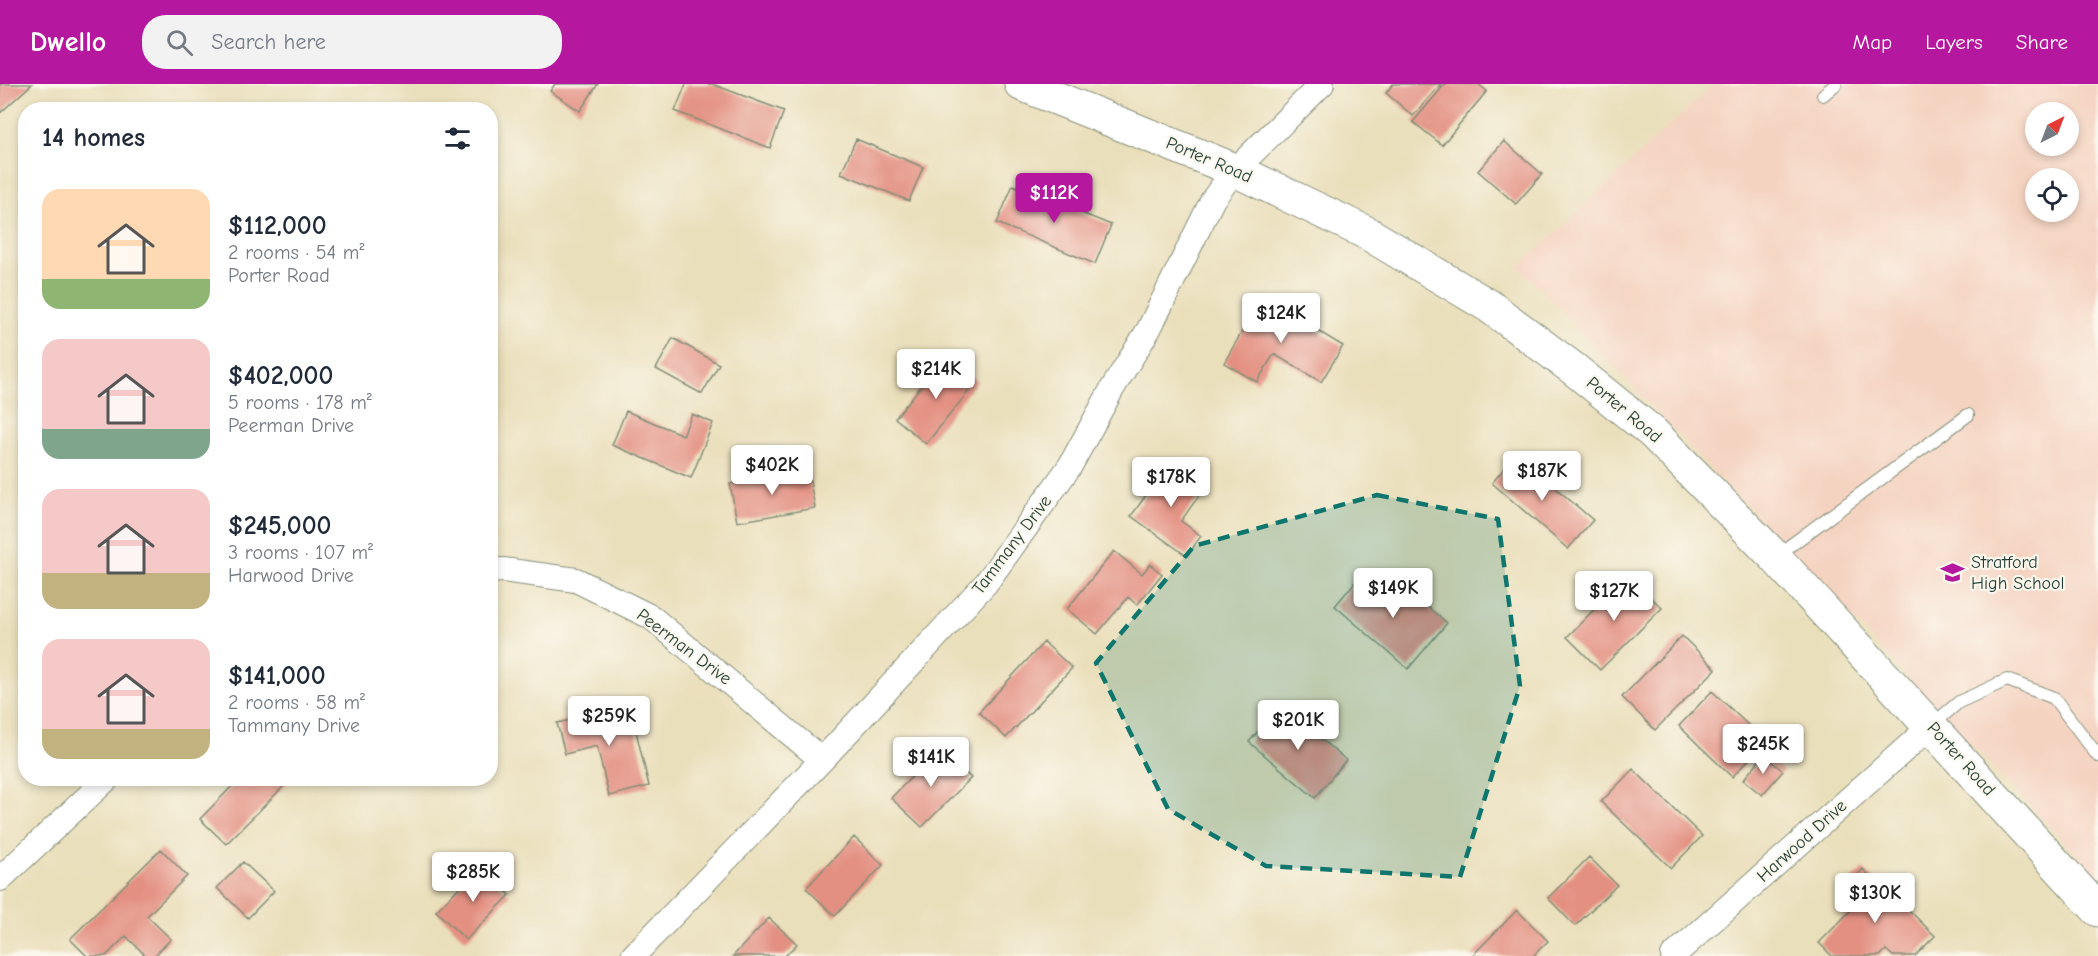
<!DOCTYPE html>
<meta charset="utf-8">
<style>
:root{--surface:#fff;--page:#f2f2f3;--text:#1f2937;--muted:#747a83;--accent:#b5179e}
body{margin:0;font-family:"Comic Neue",sans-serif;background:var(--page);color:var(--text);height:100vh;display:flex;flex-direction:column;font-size:22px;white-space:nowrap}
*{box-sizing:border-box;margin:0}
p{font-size:20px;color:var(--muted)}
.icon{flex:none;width:33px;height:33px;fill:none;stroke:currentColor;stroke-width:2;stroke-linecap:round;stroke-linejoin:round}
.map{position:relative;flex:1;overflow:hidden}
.sheet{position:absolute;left:18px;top:18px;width:480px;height:684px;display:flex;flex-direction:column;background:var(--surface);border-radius:24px;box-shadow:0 3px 9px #0003}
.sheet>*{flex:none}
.needle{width:39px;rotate:42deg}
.fabs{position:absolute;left:2025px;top:18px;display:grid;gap:12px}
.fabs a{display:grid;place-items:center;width:54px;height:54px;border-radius:50%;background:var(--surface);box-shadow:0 3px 9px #0003;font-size:30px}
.price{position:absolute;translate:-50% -51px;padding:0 14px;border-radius:6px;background:#fff;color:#222;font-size:20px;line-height:39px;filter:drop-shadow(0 2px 3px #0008)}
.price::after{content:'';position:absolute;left:50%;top:36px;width:18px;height:14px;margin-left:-9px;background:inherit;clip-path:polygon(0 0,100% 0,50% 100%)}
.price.active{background:var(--accent);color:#fff}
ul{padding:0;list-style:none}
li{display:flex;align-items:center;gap:18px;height:150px;padding:0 24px}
li span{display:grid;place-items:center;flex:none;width:168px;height:120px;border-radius:18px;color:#555}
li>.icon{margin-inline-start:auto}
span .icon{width:72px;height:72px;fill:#fffc;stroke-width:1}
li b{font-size:26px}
h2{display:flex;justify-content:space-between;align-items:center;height:72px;padding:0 24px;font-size:26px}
header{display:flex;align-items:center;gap:36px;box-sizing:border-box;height:84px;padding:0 30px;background:var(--accent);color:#fff}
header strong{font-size:28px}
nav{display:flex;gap:33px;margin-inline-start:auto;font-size:21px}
.search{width:420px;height:54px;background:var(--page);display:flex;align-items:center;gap:15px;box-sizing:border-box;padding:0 21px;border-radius:24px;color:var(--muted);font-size:22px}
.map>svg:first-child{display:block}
.built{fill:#f5d3c1;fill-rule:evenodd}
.building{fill:#e39082}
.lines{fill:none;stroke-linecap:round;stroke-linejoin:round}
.lane-casing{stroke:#848e78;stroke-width:14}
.street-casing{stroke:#848e78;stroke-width:26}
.secondary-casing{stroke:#848e78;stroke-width:35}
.lane{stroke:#fff;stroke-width:12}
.street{stroke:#fff;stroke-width:24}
.secondary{stroke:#fff;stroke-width:33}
.marked{fill:#0f766e;fill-opacity:0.2;stroke:#0f766e;stroke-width:4.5;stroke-dasharray:12 8;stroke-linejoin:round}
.labels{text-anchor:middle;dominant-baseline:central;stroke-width:4.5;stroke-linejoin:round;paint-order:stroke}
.street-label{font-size:18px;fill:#1f3d34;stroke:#fbf7ec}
.poi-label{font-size:18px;fill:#1f3d34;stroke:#fbf7ec;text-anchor:start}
</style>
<header>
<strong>Dwello</strong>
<div class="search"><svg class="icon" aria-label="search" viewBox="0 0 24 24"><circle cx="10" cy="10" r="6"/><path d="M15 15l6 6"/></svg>Search here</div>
<nav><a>Map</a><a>Layers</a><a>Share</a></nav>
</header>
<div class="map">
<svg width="2098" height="872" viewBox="0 0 2098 872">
<rect width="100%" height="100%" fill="#fbf7ec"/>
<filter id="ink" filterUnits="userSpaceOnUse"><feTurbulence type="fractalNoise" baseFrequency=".0167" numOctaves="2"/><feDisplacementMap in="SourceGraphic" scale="12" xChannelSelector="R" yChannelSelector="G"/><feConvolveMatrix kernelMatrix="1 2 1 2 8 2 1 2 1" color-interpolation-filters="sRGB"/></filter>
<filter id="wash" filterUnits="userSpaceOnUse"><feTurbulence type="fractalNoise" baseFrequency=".008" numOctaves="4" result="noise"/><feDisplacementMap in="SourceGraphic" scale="24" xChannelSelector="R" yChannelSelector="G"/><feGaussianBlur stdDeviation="1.35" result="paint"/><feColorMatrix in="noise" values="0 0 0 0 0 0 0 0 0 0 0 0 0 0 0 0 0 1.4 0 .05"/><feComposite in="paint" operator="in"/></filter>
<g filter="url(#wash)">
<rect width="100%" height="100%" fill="#eadfbb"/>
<path class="built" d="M1714 0H2098V794L1519 183ZM2036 28H2068V62H2036ZM2036 94H2068V128H2036Z"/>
<g id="blocks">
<path class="building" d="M0 0H32L0 29Z
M555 0H598L580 27 550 7Z
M686 0H712L784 27 770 64 675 27Z
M1393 0H1441L1413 32 1386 9Z
M1445 0H1478L1487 7 1442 61 1413 38Z
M856 55 923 83 909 117 841 89Z
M1504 57 1542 90 1516 120 1478 87Z
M1013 101 1111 141 1095 180 997 139Z
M1262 213 1343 262 1321 298 1274 270 1257 298 1224 279Z
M673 254 719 280 702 310 656 285Z
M946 272 977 297 926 360 895 334Z
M626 327 683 351 692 330 713 339 691 394 612 361Z
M1516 370 1593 436 1568 465 1492 399Z
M1170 378 1205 403 1181 437 1201 452 1187 472 1131 432Z
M808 386 815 424 737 438 730 400Z
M1114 467 1142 490 1150 480 1162 490 1137 521 1128 513 1097 550 1067 525Z
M1390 491 1447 539 1408 585 1335 522 1356 497 1372 511Z
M1628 491 1662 524 1600 586 1567 553Z
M1682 552 1716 585 1655 646 1622 613Z
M1044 558 1072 584 1006 654 979 628Z
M1712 607 1766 658 1732 693 1679 642Z
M1280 621 1346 676 1315 714 1249 658Z
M630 622 649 702 609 712 597 662 565 670 557 639Z
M940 664 971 694 922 743 891 714Z
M1764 671 1783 687 1762 711 1743 696Z
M1633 685 1702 752 1671 784 1601 718Z
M240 694H282L287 699 226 760 200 735Z
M854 753 883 781 835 832 806 804Z
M161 765 187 792 147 832 171 855 154 872H146L126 852 106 872H87L70 855Z
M1589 773 1617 801 1575 842 1548 814Z
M243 778 274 807 248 834 217 804Z
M480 782 510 811 466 856 436 827Z
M1863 785 1883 806 1886 803 1935 852 1915 872H1893L1886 866 1880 872H1832L1819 859 1851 826 1837 812Z
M1517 826 1548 857 1533 872H1472Z
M769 834 797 860 785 872H733Z"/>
</g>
</g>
<g filter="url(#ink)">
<use href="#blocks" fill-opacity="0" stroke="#848e78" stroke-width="1.5"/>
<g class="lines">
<defs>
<path id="lane" d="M1823 11 1836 0
M1776 472 1968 331
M1932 641 1959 618 2007 596 2054 614 2098 672"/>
<path id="street" d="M490 487 503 486 576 496 651 533 822 676
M0 795 108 694
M633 872 822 676 986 499 1070 382 1112 305 1149 245 1213 115 1235 86 1322 0
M1673 872 1931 642"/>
<path id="secondary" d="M1021 0 1235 86 1367 149 1489 222 1575 286 1653 349 1775 473 2098 826"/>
</defs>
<use href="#lane" class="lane-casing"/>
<use href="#street" class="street-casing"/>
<use href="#secondary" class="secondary-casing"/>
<use href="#lane" class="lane"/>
<use href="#street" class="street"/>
<use href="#secondary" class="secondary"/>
</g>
</g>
<path class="marked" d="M1377 411 1498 435 1520 602 1460 793 1266 782 1168 725 1096 579 1194 462Z"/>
<defs>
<symbol id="school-bare" viewBox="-9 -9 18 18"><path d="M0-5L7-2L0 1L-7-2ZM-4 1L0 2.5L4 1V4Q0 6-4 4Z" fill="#b5179e" stroke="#fbf7ec" stroke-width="2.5" paint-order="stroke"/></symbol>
</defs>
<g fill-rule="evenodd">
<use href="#school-bare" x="1936" y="472" width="33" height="33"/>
</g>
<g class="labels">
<g class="street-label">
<text transform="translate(1209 76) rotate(23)">Porter Road</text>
<text transform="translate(1624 326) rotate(40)">Porter Road</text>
<text transform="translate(1012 461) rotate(-53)">Tammany Drive</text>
<text transform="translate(684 563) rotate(37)">Peerman Drive</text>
<text transform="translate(1961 675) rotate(48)">Porter Road</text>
<text transform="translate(1802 757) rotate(-42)">Harwood Drive</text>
</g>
<g class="poi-label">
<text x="1971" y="478">Stratford<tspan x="1971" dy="21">High School</tspan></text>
</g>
</g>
</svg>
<div class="fabs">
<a><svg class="needle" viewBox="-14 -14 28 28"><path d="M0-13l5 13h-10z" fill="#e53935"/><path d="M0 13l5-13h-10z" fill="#747a83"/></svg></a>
<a><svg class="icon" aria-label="locate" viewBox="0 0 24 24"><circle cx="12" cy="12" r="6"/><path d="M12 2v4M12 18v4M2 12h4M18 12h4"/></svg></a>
</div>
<b class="price active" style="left:1054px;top:140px">$112K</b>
<b class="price" style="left:1281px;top:260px">$124K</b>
<b class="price" style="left:936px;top:316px">$214K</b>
<b class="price" style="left:772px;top:412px">$402K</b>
<b class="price" style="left:1542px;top:418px">$187K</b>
<b class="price" style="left:1171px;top:424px">$178K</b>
<b class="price" style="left:1393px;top:535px">$149K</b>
<b class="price" style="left:1614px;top:538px">$127K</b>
<b class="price" style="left:609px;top:663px">$259K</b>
<b class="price" style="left:1298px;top:667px">$201K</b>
<b class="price" style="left:1763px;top:691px">$245K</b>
<b class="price" style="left:931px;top:704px">$141K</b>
<b class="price" style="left:473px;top:819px">$285K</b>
<b class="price" style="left:1875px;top:840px">$130K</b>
<section class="sheet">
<h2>14 homes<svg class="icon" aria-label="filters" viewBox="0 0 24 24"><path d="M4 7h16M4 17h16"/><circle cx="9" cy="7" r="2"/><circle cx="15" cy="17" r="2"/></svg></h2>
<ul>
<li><span style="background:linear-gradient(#ffd9b3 75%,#8fb573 0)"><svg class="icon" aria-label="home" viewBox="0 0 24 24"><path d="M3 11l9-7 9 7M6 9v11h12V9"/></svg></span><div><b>$112,000</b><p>2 rooms · 54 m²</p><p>Porter Road</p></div></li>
<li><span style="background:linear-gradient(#f6c9c9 75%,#7fa58c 0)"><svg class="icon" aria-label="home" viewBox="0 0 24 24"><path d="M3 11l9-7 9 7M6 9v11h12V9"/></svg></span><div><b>$402,000</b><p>5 rooms · 178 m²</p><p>Peerman Drive</p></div></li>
<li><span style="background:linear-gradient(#f6c9c9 70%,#c2b280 0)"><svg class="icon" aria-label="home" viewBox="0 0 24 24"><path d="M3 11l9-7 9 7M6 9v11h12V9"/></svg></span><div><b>$245,000</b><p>3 rooms · 107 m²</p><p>Harwood Drive</p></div></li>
<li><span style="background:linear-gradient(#f6c9c9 75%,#c2b280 0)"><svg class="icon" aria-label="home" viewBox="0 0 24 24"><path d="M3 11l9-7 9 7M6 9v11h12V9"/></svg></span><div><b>$141,000</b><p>2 rooms · 58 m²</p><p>Tammany Drive</p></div></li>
</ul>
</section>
</div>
